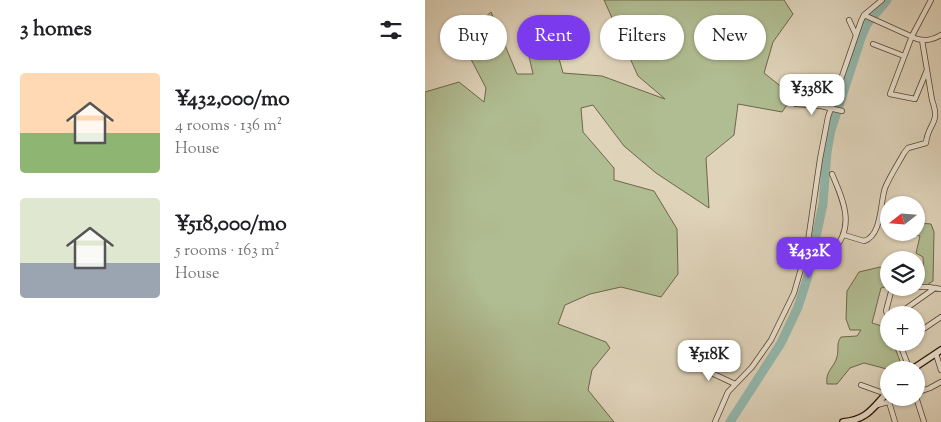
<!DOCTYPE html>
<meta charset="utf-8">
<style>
:root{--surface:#fff;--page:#f2f2f2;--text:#202124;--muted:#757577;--accent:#7c3aed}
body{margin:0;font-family:"Sorts Mill Goudy",serif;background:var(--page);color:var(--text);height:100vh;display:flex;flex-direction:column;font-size:19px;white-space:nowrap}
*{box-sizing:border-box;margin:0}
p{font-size:16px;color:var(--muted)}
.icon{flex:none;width:28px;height:28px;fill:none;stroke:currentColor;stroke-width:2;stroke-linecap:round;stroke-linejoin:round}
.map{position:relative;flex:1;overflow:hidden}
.drawer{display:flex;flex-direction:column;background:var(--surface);width:425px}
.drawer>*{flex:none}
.guide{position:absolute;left:15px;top:15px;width:425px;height:45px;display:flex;gap:10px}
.needle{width:32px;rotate:253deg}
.controls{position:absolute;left:455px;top:196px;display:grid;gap:10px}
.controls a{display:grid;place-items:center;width:45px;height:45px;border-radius:50%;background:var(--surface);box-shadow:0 1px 4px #0004;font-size:25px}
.price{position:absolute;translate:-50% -42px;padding:0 11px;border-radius:10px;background:#fff;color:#222;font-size:16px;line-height:32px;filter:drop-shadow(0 1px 2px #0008)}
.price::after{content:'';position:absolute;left:50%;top:30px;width:15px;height:11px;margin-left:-8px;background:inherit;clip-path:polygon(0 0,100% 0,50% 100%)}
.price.active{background:var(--accent);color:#fff}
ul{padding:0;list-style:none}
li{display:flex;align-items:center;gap:15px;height:125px;padding:0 20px}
li span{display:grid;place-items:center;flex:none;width:140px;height:100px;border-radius:5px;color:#555}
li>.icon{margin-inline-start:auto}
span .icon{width:60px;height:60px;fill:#fffc;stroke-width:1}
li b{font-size:21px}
h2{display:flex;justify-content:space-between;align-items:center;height:60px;padding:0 20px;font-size:21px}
.tag{padding:0 18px;border-radius:22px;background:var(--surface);box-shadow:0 1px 4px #0004;font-size:18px;line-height:45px}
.tag.active{background:var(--accent);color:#fff}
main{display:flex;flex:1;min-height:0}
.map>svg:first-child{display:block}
.green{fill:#b0bc91;stroke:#6d6648}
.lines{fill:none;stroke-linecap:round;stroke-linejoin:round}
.river{stroke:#93b8ae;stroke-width:9}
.street-casing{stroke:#57422e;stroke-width:6}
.secondary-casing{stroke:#2a1100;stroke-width:8}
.street{stroke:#eae2d2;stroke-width:4.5}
.secondary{stroke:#eae2d2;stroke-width:5.5}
</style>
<main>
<section class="drawer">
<h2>3 homes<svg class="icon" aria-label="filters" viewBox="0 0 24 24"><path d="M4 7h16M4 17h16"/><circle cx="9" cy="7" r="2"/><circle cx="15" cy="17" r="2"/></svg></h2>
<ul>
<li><span style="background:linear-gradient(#ffd9b3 60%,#8fb573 0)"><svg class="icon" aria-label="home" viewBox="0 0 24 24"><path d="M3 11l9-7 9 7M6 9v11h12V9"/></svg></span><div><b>¥432,000/mo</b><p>4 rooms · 136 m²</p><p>House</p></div></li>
<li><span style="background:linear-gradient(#dfe7d0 65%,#9aa5b1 0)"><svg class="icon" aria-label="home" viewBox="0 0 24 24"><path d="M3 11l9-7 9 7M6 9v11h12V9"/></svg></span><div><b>¥518,000/mo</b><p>5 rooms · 163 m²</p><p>House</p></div></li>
</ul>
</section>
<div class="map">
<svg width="516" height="422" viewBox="0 0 516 422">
<rect width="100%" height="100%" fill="#dfd3ba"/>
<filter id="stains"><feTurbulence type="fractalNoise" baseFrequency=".004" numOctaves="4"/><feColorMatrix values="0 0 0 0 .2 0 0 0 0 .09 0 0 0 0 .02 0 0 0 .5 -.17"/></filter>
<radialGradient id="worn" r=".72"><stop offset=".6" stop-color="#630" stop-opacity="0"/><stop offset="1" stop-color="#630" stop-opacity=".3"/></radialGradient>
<path class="green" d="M179 0H359L368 14 348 42 339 73 368 96 357 112 313 104 309 135 281 158 284 208 231 173 199 146 168 105 156 108 158 132 189 168V180L229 191 252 229 253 274 236 297 196 287 165 294 140 305 133 324 181 342 185 348 167 370 163 390 189 422H0V92L34 82 59 102 61 88 36 40 66 12 92 74H108L103 52 108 35 127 33 138 73 177 76 240 99 213 76Z
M491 215 494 223 506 224 509 232 508 281 502 285H491V278L499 275 498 257 491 253 495 236 481 233 491 232Z
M464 220V232L480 233 466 236 459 231 456 221Z
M455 267 464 271V286L456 288 447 323 463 328 464 342 468 343 475 361 462 369 439 363 425 368 412 384H402C400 371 409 368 412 357 414 350 411 343 416 337L432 336 436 330H425L421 319 422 291 434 272Z"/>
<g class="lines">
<path class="river" d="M305 422 356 343 373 307 382 279 398 204 402 152 406 130 436 38 442 24 462 0"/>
<defs>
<path id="street" d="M439 15 492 39C502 41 507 40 516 35
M424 20 431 35
M448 44 479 56
M502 70 490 99 465 94 487 36 506 0
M371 104 396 106 417 111
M419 235 439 241C457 236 455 203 460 188 465 176 473 164 479 153L483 148 501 143C503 122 516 125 507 100L497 40
M379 260C393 264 395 264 406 253 431 228 419 202 407 174
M491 287H503L516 289
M472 315 510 288
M464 318 461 311 467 288H475
M491 334 516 317
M474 342 485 370
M511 354 516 370
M265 363 310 384
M436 385 461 394
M491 393 505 388 516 382
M491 397 499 422
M464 402 470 422
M452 405 477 398
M290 422 303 392 327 367 346 340 369 293 382 248 395 159 403 117 436 21 439 15 457 0"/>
<path id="secondary" d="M486 370 516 350
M418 422C444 419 447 408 464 391"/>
</defs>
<use href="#street" class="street-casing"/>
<use href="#secondary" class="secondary-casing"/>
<use href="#street" class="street"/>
<use href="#secondary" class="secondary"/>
</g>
<rect width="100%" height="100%" filter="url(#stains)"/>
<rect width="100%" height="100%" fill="url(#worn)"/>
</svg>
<div class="controls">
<a><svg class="needle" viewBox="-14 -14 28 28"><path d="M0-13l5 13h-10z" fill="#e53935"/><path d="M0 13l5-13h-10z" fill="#757577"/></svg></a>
<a><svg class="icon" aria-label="layers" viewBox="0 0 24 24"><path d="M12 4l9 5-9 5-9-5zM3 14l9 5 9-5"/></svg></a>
<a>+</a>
<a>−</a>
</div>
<b class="price" style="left:387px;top:116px">¥338K</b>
<b class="price active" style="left:384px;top:279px">¥432K</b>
<b class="price" style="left:284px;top:382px">¥518K</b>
<div class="guide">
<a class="tag">Buy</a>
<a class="tag active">Rent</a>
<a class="tag">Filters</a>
<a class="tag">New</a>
</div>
</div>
</main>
